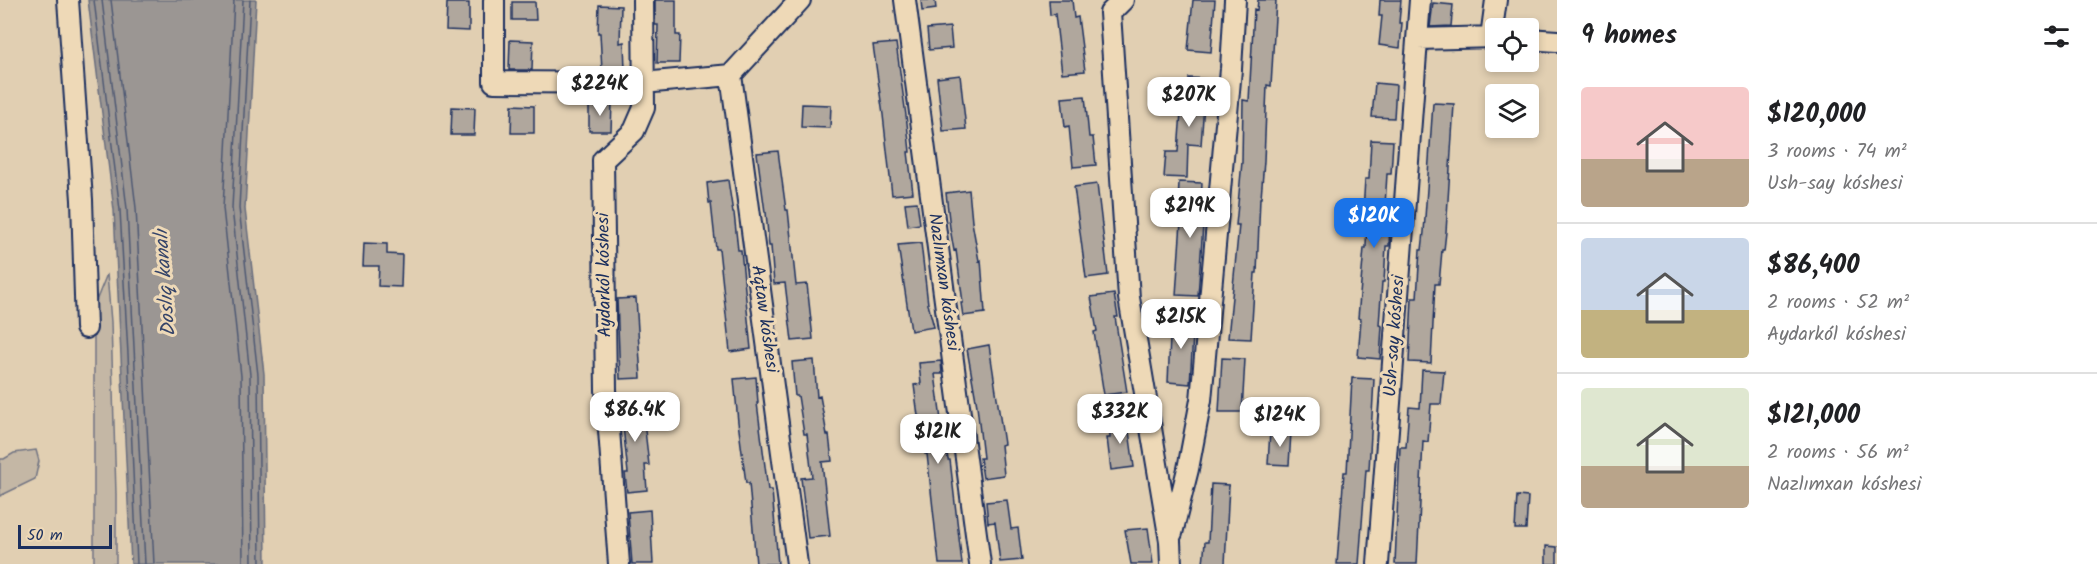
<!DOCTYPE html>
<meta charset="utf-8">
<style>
:root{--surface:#fff;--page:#f2f2f2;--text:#202124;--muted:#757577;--line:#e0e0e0;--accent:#1a73e8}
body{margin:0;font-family:Kalam,sans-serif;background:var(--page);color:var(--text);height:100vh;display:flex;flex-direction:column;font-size:22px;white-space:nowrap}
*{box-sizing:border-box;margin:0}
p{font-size:20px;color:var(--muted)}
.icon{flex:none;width:33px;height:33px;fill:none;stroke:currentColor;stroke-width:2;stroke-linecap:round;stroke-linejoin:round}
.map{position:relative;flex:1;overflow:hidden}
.side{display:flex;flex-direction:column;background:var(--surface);width:540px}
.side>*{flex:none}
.tools{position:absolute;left:1485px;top:18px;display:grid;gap:12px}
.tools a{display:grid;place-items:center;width:54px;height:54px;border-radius:6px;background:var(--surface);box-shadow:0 3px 9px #0003;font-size:30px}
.scale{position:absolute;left:18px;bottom:15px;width:94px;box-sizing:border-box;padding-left:6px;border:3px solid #1b2f5e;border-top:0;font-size:16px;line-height:21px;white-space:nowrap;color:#1b2f5e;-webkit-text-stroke:4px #eed9b7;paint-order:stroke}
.price{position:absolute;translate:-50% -51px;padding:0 14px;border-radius:12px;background:#fff;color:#222;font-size:20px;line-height:39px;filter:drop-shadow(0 2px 3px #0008)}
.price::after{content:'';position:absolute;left:50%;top:36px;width:18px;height:14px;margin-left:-9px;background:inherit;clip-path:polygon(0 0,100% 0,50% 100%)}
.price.selected{background:var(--accent);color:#fff}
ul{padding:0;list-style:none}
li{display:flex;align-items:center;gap:18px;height:150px;padding:0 24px}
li+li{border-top:2px solid var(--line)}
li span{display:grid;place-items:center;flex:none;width:168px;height:120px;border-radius:6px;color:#555}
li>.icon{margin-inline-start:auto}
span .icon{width:72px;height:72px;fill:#fffc;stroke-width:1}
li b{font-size:26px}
h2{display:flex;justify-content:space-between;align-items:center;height:72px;padding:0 24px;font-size:26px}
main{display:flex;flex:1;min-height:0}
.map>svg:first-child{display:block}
.green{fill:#c4b7a5;stroke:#707382;stroke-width:1.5}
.water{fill:#9b9693;stroke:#686d7e;stroke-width:1.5}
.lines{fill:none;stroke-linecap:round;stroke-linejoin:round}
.shore{stroke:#4e5873;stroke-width:1.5}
.building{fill:#b0a79d;stroke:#1b2f5e;stroke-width:1.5}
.minor-casing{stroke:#1b2f5e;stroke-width:24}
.minor{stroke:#eed9b7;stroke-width:20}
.labels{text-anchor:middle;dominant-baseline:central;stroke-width:6;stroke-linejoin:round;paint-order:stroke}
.street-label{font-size:18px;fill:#1b2f5e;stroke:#eed9b7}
.water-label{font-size:20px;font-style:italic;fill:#354469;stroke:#eed9b7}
</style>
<main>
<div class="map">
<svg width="1557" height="564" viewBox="0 0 1557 564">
<rect width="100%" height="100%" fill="#e1cfb2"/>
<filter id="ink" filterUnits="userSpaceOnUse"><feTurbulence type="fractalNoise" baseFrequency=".0167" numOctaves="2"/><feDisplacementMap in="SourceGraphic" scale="12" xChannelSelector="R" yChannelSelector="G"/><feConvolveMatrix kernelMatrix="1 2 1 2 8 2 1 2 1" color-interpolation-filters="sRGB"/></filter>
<g filter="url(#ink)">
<path class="green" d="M107 274 111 322 116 494V564H94V306Z
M36 450 39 461 35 479 0 496V459H4L14 453Z"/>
<path class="water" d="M88 0H256L245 209 264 374 266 564H131L114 210Z"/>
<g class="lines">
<path class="shore" d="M94 0 120 210 128 354 137 564
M102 0 127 209 145 564
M111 0 136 208 154 564
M234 0 223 208 241 376 243 564
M243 0 232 208 250 375 252 564
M250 0 239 208 258 375 260 564"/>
</g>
<path class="building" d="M655 0H676V35H680L679 63H657L658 25H655Z
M921 0H935L936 9 922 11Z
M1049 0H1072L1074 18 1078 17 1085 71 1062 73 1055 14 1050 15Z
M1193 0H1215L1211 52 1188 50Z
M1258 0H1276L1271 86 1267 85 1264 161 1261 198H1260L1257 273H1255L1251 339 1228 338 1239 225H1236L1242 162 1243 100 1249 101 1254 9 1257 10Z
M1380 0H1401L1399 23H1402L1400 48 1379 45 1382 16H1379Z
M512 2H535L536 20H512Z
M447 3H469V31L446 30Z
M1433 3 1453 5 1451 26 1430 27Z
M599 5 621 6 620 43 624 42 625 70 602 71 600 33H598Z
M950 27 952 48 929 50 927 29Z
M510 40 533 41 532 70H509Z
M896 43 907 123 910 152H908L913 193 892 195 883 115 873 45Z
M960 75 966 129 943 131 937 78Z
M1189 78 1212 79 1210 104H1204L1201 145 1188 144 1187 178 1164 177 1166 152H1178L1181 112H1188Z
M1375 83 1396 85 1394 118 1372 117Z
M1085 96 1089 137H1093L1096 165 1073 167 1069 126 1065 127 1062 98Z
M589 103H612L611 131H589Z
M1433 103 1454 104 1446 232 1444 250H1442L1439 284H1435L1431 363 1409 362 1412 298H1417L1420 250H1422L1424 232Z
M802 104 831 105 830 128 801 127Z
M512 105 534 106V133H511Z
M452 107 475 108 474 135H451Z
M1371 140 1393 141 1391 174H1387L1384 221H1390L1389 246H1386L1384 282H1382L1379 325 1382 326 1380 359 1358 357 1361 319 1358 318 1364 248H1366L1367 212H1363L1365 179H1369Z
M778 151 786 210H788L796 285 807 284 813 339 792 341 785 283 774 284 771 246H769L766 212H765L757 153Z
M728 180 733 213H734L738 250H741L751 349 730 352 719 249H716L711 203H709L707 183Z
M1179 182 1202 183 1200 225H1203L1198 296 1176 295 1182 207 1178 206Z
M1097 184 1108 275 1086 278 1074 187Z
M969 190 972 222 979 261 981 260 985 313 963 316 961 303H963L956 250 954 251 950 228 946 193Z
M917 202 920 224 908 226 905 203Z
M364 243 387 244V254L402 255 401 287 378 286 379 266H363Z
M921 243 928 304 934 327 911 331 898 245Z
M1114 294 1118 317H1115L1127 392 1104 395 1094 332 1097 331 1091 297Z
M636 298 641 378 620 379 617 299Z
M1171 316 1194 318 1190 384 1168 382Z
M989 345 1004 444 1001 445 1004 475 983 478 980 458H983L977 406 967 349Z
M1222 358 1245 359 1242 412H1219Z
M814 360 817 397 820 396 827 435H829L832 461 822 462 830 536 808 538 801 478 812 477 807 434H804L798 396H795L792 362Z
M941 361 942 374H935L941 420H943L948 460H950L962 564H939L927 454H925L920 416H918L914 385 921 384 919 363Z
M1422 370 1444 371 1441 404H1431L1428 442 1423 441 1417 564H1395L1400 447H1406L1409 407 1420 408Z
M756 377 758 403H757L768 490H772L778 564H756L749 483H746L738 422 734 379Z
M1352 378 1374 379 1369 470H1366L1359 564H1337L1344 472H1347Z
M641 396 649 465H645L647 490 627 492 625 473H628L620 398Z
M1131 419 1132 431H1129L1134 467 1111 470 1107 438H1110L1109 421Z
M1270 431 1291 432 1289 465 1268 464Z
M1211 484 1229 485 1225 564H1203L1205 542H1208Z
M1517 496 1528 497 1526 529H1515Z
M1007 500 1011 529 1018 528 1022 560 1000 562 995 522 988 523 986 502Z
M650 510 653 564H632L628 512Z
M1148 528 1153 564H1131L1125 530Z
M1546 546 1557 547V564H1546Z"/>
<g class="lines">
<defs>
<path id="minor" d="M68 0 82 200 86 328
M494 0V82L643 83 731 75 800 0
M905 0 980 564
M1123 0 1110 13 1129 298 1170 541 1171 564
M1491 37 1496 0
M1417 39 1496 37
M1528 39 1557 41
M731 75 797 564
M1172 533 1188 469 1201 400 1231 69 1235 0
M619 564 606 390 603 160 634 131 644 108 643 0
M1378 564 1420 0"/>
</defs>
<use href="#minor" class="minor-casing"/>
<use href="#minor" class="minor"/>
</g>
</g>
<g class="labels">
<g class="street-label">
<text transform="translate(605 275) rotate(-91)">Aydarkól kóshesi</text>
<text transform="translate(943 282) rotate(82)">Nazlımxan kóshesi</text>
<text transform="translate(764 319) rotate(82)">Aqtaw kóshesi</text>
<text transform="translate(1395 336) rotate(-86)">Ush-say kóshesi</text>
</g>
<g class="water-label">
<text transform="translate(166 283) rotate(-94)">Doslıq kanalı</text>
</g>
</g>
</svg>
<div class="tools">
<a><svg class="icon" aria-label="locate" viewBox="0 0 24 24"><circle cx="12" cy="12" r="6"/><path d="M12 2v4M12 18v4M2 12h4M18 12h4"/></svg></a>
<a><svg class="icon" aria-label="layers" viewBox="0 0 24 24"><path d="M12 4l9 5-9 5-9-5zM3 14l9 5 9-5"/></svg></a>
</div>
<div class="scale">50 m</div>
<b class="price" style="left:600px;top:117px">$224K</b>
<b class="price" style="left:1189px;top:128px">$207K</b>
<b class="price" style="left:1190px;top:239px">$219K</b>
<b class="price selected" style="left:1374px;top:249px">$120K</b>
<b class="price" style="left:1181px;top:350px">$215K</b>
<b class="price" style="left:635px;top:443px">$86.4K</b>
<b class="price" style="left:1120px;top:445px">$332K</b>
<b class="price" style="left:1280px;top:448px">$124K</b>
<b class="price" style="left:938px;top:465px">$121K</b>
</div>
<section class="side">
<h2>9 homes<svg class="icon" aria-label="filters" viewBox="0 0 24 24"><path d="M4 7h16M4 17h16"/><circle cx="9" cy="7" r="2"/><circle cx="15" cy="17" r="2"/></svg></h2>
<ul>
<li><span style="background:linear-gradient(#f6c9c9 60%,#b9a48a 0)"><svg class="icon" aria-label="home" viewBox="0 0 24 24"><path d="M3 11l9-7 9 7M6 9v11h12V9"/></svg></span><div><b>$120,000</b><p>3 rooms · 74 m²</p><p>Ush-say kóshesi</p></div></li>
<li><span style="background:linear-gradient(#c9d6e8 60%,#c2b280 0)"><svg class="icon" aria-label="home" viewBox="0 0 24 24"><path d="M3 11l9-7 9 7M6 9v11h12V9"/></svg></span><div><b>$86,400</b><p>2 rooms · 52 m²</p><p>Aydarkól kóshesi</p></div></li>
<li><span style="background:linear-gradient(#dfe7d0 65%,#b9a48a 0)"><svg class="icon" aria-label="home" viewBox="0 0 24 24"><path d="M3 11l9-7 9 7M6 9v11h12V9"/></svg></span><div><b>$121,000</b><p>2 rooms · 56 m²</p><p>Nazlımxan kóshesi</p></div></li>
</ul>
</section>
</main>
